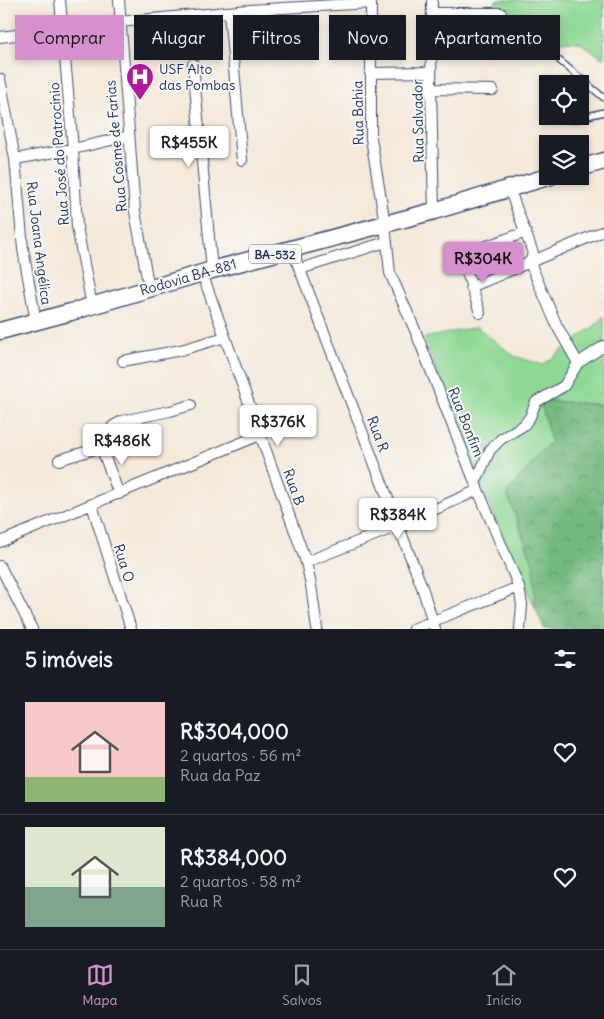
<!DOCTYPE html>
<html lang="pt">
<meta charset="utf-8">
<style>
:root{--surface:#171b24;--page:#20242c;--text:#f1f3f6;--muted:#9ea1a6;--line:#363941;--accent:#d690ce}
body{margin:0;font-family:Delius,sans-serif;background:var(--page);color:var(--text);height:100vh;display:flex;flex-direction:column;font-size:19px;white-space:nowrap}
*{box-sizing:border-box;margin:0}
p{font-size:16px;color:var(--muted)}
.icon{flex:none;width:28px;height:28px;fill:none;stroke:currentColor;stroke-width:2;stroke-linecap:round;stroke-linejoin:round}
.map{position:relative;height:629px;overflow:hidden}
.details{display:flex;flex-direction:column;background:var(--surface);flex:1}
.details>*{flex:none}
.hud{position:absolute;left:15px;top:15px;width:575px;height:45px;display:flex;gap:10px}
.fabs{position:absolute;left:539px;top:75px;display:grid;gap:10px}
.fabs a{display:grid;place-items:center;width:50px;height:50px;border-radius:0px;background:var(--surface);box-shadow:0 2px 8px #0003;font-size:25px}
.price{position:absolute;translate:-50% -42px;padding:0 11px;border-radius:5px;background:#fff;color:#222;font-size:16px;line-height:32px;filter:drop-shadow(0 1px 2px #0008)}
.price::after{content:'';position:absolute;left:50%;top:30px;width:15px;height:11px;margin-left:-8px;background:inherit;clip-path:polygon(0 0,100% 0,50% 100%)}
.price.selected{background:var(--accent);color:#111}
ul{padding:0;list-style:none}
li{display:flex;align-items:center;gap:15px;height:125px;padding:0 25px}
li+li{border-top:1px solid var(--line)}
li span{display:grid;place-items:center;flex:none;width:140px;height:100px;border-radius:0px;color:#555}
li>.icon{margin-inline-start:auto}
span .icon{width:60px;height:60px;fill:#fffc;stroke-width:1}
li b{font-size:21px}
h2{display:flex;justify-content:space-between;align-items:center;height:60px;padding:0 25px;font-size:21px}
.tag{padding:0 18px;border-radius:0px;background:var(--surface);box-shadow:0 2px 8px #0003;font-size:18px;line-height:45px}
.tag.selected{background:var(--accent);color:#111}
.dock{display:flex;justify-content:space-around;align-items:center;height:70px;border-top:1px solid var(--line);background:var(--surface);font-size:14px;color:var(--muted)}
.dock a{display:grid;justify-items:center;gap:2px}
.dock .selected{color:var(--accent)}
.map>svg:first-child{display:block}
.grass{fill:#8fd995;stroke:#55847a}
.forest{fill:url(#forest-crowns);stroke:#47746e}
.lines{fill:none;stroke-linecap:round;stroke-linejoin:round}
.lane-casing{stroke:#3c4b71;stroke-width:8}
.street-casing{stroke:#3c4b71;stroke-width:12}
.primary-casing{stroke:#3c4b71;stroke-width:19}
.lane{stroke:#fff;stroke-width:5}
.street{stroke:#fff;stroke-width:10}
.primary{stroke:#fff;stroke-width:16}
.labels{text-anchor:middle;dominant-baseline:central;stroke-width:4;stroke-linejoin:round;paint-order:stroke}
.shield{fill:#f6f6f2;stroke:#5d6b8a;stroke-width:1}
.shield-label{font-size:12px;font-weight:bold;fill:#1b2f5e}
.poi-label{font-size:14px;fill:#1b2f5e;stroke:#f6f6f2;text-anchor:start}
.street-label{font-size:14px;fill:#1b2f5e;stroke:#f6f6f2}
</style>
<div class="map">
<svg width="604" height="629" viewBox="0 0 604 629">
<defs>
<pattern id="forest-crowns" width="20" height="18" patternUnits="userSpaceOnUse" patternTransform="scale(1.25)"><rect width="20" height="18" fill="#73b97e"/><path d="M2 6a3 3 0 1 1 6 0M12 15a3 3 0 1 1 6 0" fill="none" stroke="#5e976a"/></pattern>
</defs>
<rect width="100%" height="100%" fill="#f6f6f2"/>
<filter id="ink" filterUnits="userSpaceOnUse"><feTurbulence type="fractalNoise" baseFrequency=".02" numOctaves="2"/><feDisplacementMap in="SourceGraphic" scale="10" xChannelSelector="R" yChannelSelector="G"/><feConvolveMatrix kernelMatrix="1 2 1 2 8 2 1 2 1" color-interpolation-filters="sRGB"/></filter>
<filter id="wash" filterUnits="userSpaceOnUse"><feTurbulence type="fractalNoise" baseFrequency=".0096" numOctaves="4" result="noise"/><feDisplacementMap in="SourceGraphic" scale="20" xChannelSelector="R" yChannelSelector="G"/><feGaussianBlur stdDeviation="1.12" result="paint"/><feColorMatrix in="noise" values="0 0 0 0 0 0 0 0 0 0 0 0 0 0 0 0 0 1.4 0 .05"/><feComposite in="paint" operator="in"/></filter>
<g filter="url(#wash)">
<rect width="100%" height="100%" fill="#f5e9da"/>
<path class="grass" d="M496 0H604V59L579 42 492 37Z
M604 316V405L540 400 551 441 507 493 534 566 535 607 486 498 424 338 477 327 514 356 543 365 598 323Z"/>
<path class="forest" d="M540 400 604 405V629H544L535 607 534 566 507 493 551 441Z"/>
</g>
<g filter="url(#ink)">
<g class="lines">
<defs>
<path id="lane" d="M560 61 604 98
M571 120 604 112"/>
<path id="street" d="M60 0 73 149 77 227 92 306
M119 0 135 211 149 289
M371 0V138L385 224 390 273 415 330 478 490 519 587 522 605 520 629
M432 0 431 89 434 211
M229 12 242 160
M432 13H501
M0 37 119 22 249 10 371 3
M193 64 212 270
M370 73 430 72
M0 79 15 159 23 249 36 322
M431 89 493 90
M15 159 73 149 129 136
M509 188 533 253 530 263 557 326 578 363
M292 249 422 587 435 629
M300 269 386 242
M202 273 306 562 311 585 317 629
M471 287 604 231
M480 313 462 257 470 252 526 232
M123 361 181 350 225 337
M101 447 119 494
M59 460 101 447 107 443 113 426 122 421 170 411 191 405
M476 481 490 450 501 439 524 425 530 417 536 402 564 386 578 363 604 346
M92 505 131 629
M0 542 260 435
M306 562 398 526 478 490
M0 566 32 629
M413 629 519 587"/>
<path id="primary" d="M580 168 604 161
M0 331 71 312 212 270 434 211 551 176"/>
</defs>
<use href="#lane" class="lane-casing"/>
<use href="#street" class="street-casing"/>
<use href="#primary" class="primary-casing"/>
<use href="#lane" class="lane"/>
<use href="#street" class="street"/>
<use href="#primary" class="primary"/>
</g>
</g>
<defs>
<symbol id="hospital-pin" viewBox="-11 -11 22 30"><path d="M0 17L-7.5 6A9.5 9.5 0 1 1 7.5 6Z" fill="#b5179e" stroke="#f6f6f2"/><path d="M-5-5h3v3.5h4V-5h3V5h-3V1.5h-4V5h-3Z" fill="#fff"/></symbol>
</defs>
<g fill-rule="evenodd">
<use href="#hospital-pin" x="124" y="61" width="32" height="43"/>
</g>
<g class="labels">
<rect class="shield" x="249" y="244.5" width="52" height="19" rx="4"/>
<g class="shield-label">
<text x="275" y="254">BA-532</text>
</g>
<g class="poi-label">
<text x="159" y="69">USF Alto<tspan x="159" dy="16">das Pombas</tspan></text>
</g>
<g class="street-label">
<text transform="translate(358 113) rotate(-91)">Rua Bahia</text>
<text transform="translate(418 121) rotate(-91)">Rua Salvador</text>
<text transform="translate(116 146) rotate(-95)">Rua Cosme de Farias</text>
<text transform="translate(59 154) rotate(-94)">Rua José do Patrocínio</text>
<text transform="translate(39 243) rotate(83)">Rua Joana Angélica</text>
<text transform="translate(188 277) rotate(-16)">Rodovia BA-881</text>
<text transform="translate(466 422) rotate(68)">Rua Bonfim</text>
<text transform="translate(378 434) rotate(69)">Rua R</text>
<text transform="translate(294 487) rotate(70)">Rua B</text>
<text transform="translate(124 563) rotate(73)">Rua O</text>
</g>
</g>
</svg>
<div class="fabs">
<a><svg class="icon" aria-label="locate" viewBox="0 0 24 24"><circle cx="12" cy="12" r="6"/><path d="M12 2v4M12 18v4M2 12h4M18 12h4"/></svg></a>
<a><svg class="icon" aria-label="layers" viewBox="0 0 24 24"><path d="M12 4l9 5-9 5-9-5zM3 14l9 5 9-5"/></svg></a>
</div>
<b class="price" style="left:189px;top:168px">R$455K</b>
<b class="price selected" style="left:483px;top:284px">R$304K</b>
<b class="price" style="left:278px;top:447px">R$376K</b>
<b class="price" style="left:122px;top:466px">R$486K</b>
<b class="price" style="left:398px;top:540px">R$384K</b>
<div class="hud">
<a class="tag selected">Comprar</a>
<a class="tag">Alugar</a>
<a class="tag">Filtros</a>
<a class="tag">Novo</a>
<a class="tag">Apartamento</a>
</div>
</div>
<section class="details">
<h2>5 imóveis<svg class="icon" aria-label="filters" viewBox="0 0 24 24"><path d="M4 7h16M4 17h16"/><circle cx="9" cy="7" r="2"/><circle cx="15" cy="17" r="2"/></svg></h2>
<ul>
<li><span style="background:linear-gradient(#f6c9c9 75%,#8fb573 0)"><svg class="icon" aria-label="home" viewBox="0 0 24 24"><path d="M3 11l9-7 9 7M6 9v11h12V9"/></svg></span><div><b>R$304,000</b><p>2 quartos · 56 m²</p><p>Rua da Paz</p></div><svg class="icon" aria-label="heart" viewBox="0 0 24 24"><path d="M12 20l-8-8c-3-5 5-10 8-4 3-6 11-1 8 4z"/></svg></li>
<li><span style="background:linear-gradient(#dfe7d0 60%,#7fa58c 0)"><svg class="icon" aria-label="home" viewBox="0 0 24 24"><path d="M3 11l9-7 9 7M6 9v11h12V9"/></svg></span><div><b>R$384,000</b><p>2 quartos · 58 m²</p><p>Rua R</p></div><svg class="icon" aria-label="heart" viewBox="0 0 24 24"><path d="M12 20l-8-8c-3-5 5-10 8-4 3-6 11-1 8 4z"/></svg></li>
</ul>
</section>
<nav class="dock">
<a class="selected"><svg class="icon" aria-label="map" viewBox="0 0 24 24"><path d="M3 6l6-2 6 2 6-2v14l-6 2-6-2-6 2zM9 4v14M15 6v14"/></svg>Mapa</a>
<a><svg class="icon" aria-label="saved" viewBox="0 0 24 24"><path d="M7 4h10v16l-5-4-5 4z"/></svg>Salvos</a>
<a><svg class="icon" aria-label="home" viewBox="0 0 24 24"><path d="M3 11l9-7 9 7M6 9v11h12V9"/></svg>Início</a>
</nav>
